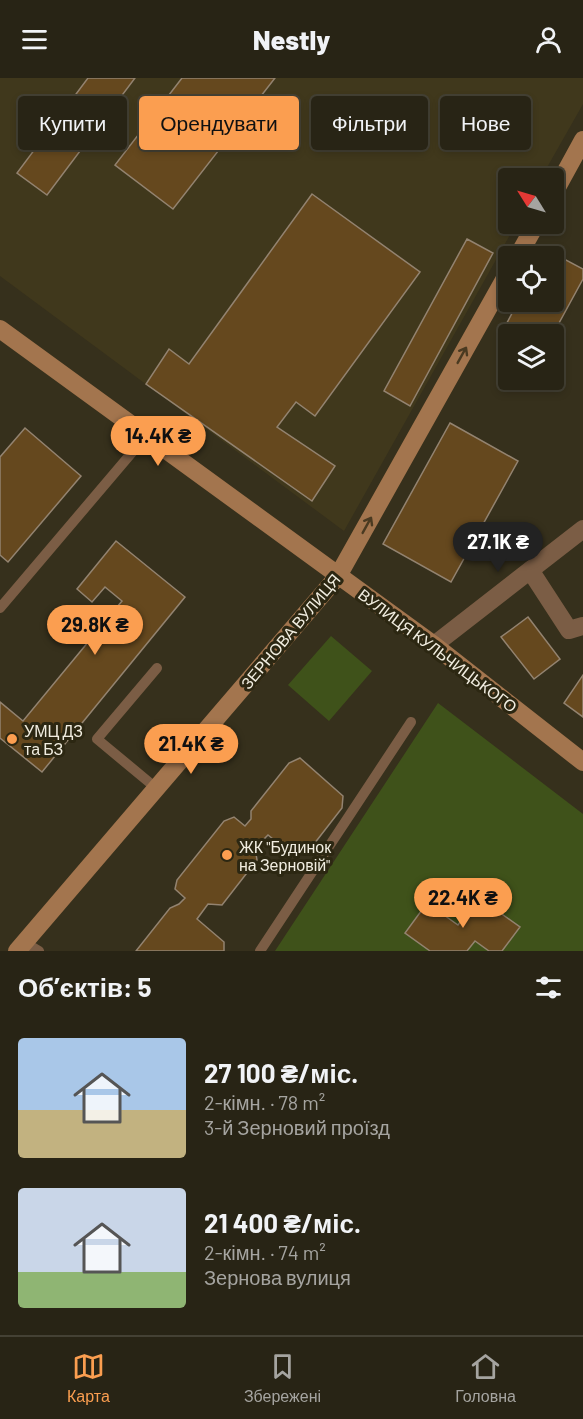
<!DOCTYPE html>
<html lang="uk">
<meta charset="utf-8">
<style>
:root{--surface:#282415;--page:#302c1e;--text:#f1f3f6;--muted:#a5a4a0;--line:#444134;--accent:#fb9e50}
body{margin:0;font-family:Barlow,sans-serif;background:var(--page);color:var(--text);height:100vh;display:flex;flex-direction:column;font-size:22px;white-space:nowrap}
*{box-sizing:border-box;margin:0}
p{font-size:20px;color:var(--muted)}
.icon{flex:none;width:33px;height:33px;fill:none;stroke:currentColor;stroke-width:2;stroke-linecap:round;stroke-linejoin:round}
.map{position:relative;height:873px;overflow:hidden}
.side{display:flex;flex-direction:column;background:var(--surface);flex:1}
.side>*{flex:none}
.guide{position:absolute;left:18px;top:18px;width:548px;height:54px;display:flex;gap:12px}
.needle{width:39px;rotate:307deg}
.fabs{position:absolute;left:498px;top:90px;display:grid;gap:12px}
.fabs a{display:grid;place-items:center;width:66px;height:66px;border-radius:6px;background:var(--surface);box-shadow:0 3px 9px #0003,0 0 0 2px var(--line);font-size:30px}
.price{position:absolute;translate:-50% -51px;padding:0 14px;border-radius:21px;background:var(--accent);color:#111;font-size:20px;line-height:39px;filter:drop-shadow(0 2px 3px #0008)}
.price::after{content:'';position:absolute;left:50%;top:36px;width:18px;height:14px;margin-left:-9px;background:inherit;clip-path:polygon(0 0,100% 0,50% 100%)}
.price.active{background:#222;color:#fff}
ul{padding:0;list-style:none}
li{display:flex;align-items:center;gap:18px;height:150px;padding:0 18px}
li span{display:grid;place-items:center;flex:none;width:168px;height:120px;border-radius:6px;color:#555}
li>.icon{margin-inline-start:auto}
span .icon{width:72px;height:72px;fill:#fffc;stroke-width:1}
li b{font-size:26px}
h2{display:flex;justify-content:space-between;align-items:center;height:72px;padding:0 18px;font-size:26px}
.tag{padding:0 21px;border-radius:6px;background:var(--surface);box-shadow:0 3px 9px #0003,0 0 0 2px var(--line);font-size:21px;line-height:54px}
.tag.active{background:var(--accent);color:#111}
header{display:flex;justify-content:space-between;align-items:center;height:78px;padding:0 18px;background:var(--surface);font-size:27px;font-weight:800}
.tab-bar{display:flex;justify-content:space-around;align-items:center;height:84px;border-top:2px solid var(--line);background:var(--surface);font-size:16px;color:var(--muted)}
.tab-bar a{display:grid;justify-items:center;gap:3px}
.tab-bar .active{color:var(--accent)}
.map>svg:first-child{display:block}
.built{fill:#40381c}
.green{fill:#3f521a}
.building{fill:#65481e;stroke:#938370;stroke-width:1.5}
.lines{fill:none;stroke-linecap:round;stroke-linejoin:round}
.lane{stroke:#7b5d45;stroke-width:10}
.street{stroke:#7b5d45;stroke-width:18}
.secondary{stroke:#a3754e;stroke-width:18}
.oneway{stroke:#4a3a21}
.poi-dot{fill:#fb9e50;stroke:#2c2712;stroke-width:2}
.labels{text-anchor:middle;dominant-baseline:central;stroke-width:6;stroke-linejoin:round;paint-order:stroke}
.street-label{font-size:16px;fill:#f1ede0;stroke:#2c2712}
.poi-label{font-size:16px;fill:#f1ede0;stroke:#2c2712;text-anchor:start}
</style>
<header><svg class="icon" aria-label="menu" viewBox="0 0 24 24"><path d="M4 6h16M4 12h16M4 18h16"/></svg>Nestly<svg class="icon" aria-label="person" viewBox="0 0 24 24"><circle cx="12" cy="8" r="4"/><path d="M4 21q1-7 8-7t8 7"/></svg></header>
<div class="map">
<svg width="583" height="873" viewBox="0 0 583 873">
<rect width="100%" height="100%" fill="#36301c"/>
<path class="built" d="M0 0H583V26L541 100H508V146H516L344 453 0 198Z"/>
<path class="green" d="M331 558 372 593 329 643 288 607Z
M438 625 583 736V873H275Z"/>
<path class="building" d="M88 0H135L47 117 17 95Z
M182 0H275L173 131 115 87Z
M312 116 420 194 315 338 296 324 277 349 335 388 312 423 146 306 169 271 189 286Z
M467 161 493 175 410 328 384 313Z
M547 172 583 191V201L553 256H508V260L501 256 518 224H554V178H543Z
M450 345 518 383 451 504 383 466Z
M25 350 81 398 8 484 0 477V379Z
M116 463 185 519 42 694 0 660V624L23 643 122 523 105 509 92 524 77 511Z
M528 539 560 581 534 601 501 559Z
M583 597V639L564 625Z
M300 680 343 718 342 730 307 775 294 778 268 757 255 770 257 782 222 827 208 826 197 841 224 864V873H136L170 830 179 826 185 820 175 811 177 802 224 743 234 739 245 748 251 741V733L289 685Z
M478 819 520 849 502 873H489L475 863 467 873H430L405 855 427 825 458 847Z"/>
<g class="lines">
<path class="lane" d="M0 530 146 358
M156 710 97 661 157 590
M24 864 39 873
M260 873 411 644"/>
<path class="street" d="M530 492 569 552 583 548
M434 567 583 451"/>
<path class="secondary" d="M554 115 583 62
M518 178 536 146
M0 251 434 567 583 684
M17 873 338 498 508 195"/>
</g>
<defs><path id="oneway-shaft" d="M-6 0H5M1.5-3L5.5 0L1.5 3" fill="none" stroke-width="1.6" stroke-linecap="round" stroke-linejoin="round" transform="scale(1.5)"/></defs>
<g class="oneway">
<use href="#oneway-shaft" transform="translate(462 277) rotate(-61)"/>
<use href="#oneway-shaft" transform="translate(367 447) rotate(-61)"/>
</g>
<g class="poi-dot">
<circle cx="12" cy="661" r="6"/>
<circle cx="227" cy="777" r="6"/>
</g>
<g class="labels">
<g class="street-label">
<text transform="translate(290 553) rotate(-50)">ЗЕРНОВА ВУЛИЦЯ</text>
<text transform="translate(438 572) rotate(37)">ВУЛИЦЯ КУЛЬЧИЦЬКОГО</text>
</g>
<g class="poi-label">
<text x="24" y="652">УМЦ ДЗ<tspan x="24" dy="18">та БЗ</tspan></text>
<text x="239" y="768">ЖК "Будинок<tspan x="239" dy="18">на Зерновій"</tspan></text>
</g>
</g>
</svg>
<div class="fabs">
<a><svg class="needle" viewBox="-14 -14 28 28"><path d="M0-13l5 13h-10z" fill="#e53935"/><path d="M0 13l5-13h-10z" fill="#a5a4a0"/></svg></a>
<a><svg class="icon" aria-label="locate" viewBox="0 0 24 24"><circle cx="12" cy="12" r="6"/><path d="M12 2v4M12 18v4M2 12h4M18 12h4"/></svg></a>
<a><svg class="icon" aria-label="layers" viewBox="0 0 24 24"><path d="M12 4l9 5-9 5-9-5zM3 14l9 5 9-5"/></svg></a>
</div>
<b class="price" style="left:158px;top:389px">14.4K ₴</b>
<b class="price active" style="left:498px;top:495px">27.1K ₴</b>
<b class="price" style="left:95px;top:578px">29.8K ₴</b>
<b class="price" style="left:191px;top:697px">21.4K ₴</b>
<b class="price" style="left:463px;top:851px">22.4K ₴</b>
<div class="guide">
<a class="tag">Купити</a>
<a class="tag active">Орендувати</a>
<a class="tag">Фільтри</a>
<a class="tag">Нове</a>
</div>
</div>
<section class="side">
<h2>Об’єктів: 5<svg class="icon" aria-label="filters" viewBox="0 0 24 24"><path d="M4 7h16M4 17h16"/><circle cx="9" cy="7" r="2"/><circle cx="15" cy="17" r="2"/></svg></h2>
<ul>
<li><span style="background:linear-gradient(#a9c7e8 60%,#c2b280 0)"><svg class="icon" aria-label="home" viewBox="0 0 24 24"><path d="M3 11l9-7 9 7M6 9v11h12V9"/></svg></span><div><b>27 100 ₴/міс.</b><p>2-кімн. · 78 m²</p><p>3-й Зерновий проїзд</p></div></li>
<li><span style="background:linear-gradient(#c9d6e8 70%,#8fb573 0)"><svg class="icon" aria-label="home" viewBox="0 0 24 24"><path d="M3 11l9-7 9 7M6 9v11h12V9"/></svg></span><div><b>21 400 ₴/міс.</b><p>2-кімн. · 74 m²</p><p>Зернова вулиця</p></div></li>
</ul>
</section>
<nav class="tab-bar">
<a class="active"><svg class="icon" aria-label="map" viewBox="0 0 24 24"><path d="M3 6l6-2 6 2 6-2v14l-6 2-6-2-6 2zM9 4v14M15 6v14"/></svg>Карта</a>
<a><svg class="icon" aria-label="saved" viewBox="0 0 24 24"><path d="M7 4h10v16l-5-4-5 4z"/></svg>Збережені</a>
<a><svg class="icon" aria-label="home" viewBox="0 0 24 24"><path d="M3 11l9-7 9 7M6 9v11h12V9"/></svg>Головна</a>
</nav>
